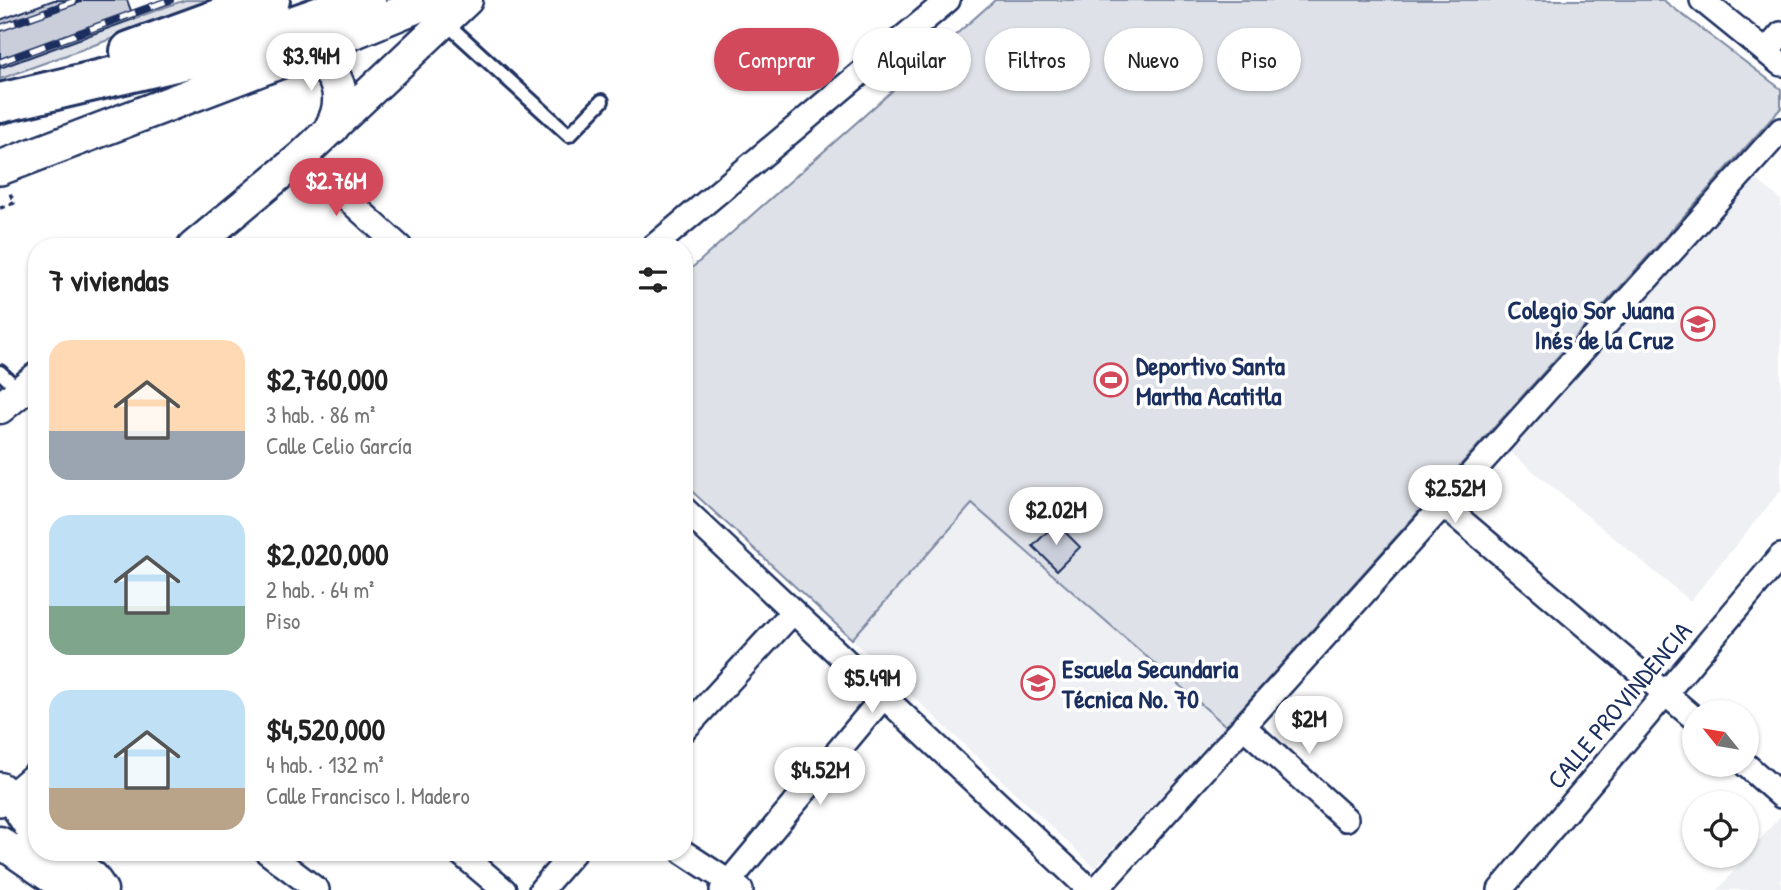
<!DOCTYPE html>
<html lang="es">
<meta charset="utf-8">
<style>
:root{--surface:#fff;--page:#f2f2f2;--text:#222;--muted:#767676;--accent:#d1495b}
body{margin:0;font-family:"Patrick Hand",sans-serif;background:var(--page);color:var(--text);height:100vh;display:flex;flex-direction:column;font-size:26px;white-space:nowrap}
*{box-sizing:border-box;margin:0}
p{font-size:23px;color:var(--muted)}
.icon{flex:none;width:38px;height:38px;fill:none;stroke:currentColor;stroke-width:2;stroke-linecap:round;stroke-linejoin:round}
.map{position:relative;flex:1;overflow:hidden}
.drawer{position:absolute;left:28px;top:238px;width:665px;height:623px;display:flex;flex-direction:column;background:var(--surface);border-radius:28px;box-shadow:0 2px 5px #0004}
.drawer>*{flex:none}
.hud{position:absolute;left:714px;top:28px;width:665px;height:63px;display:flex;gap:14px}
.needle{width:46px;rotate:300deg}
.controls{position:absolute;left:1682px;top:700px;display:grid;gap:14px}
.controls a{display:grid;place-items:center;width:77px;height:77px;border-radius:50%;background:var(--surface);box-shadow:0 2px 5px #0004;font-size:35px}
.price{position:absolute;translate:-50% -60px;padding:0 16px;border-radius:24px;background:#fff;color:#222;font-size:23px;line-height:46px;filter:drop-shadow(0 2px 4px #0008)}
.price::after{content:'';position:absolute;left:50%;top:42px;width:21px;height:16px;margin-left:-10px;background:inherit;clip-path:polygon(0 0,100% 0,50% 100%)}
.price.on{background:var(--accent);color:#fff}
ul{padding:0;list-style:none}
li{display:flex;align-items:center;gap:21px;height:175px;padding:0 21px}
li span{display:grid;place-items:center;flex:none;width:196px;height:140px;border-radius:21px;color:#555}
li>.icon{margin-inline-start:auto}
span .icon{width:84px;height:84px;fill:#fffc;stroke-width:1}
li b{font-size:30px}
h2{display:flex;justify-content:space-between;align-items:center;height:84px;padding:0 21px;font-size:30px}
.chip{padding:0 24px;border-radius:32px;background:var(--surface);box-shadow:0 2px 5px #0004;font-size:24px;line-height:63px}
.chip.on{background:var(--accent);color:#fff}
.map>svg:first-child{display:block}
.built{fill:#eff0f4}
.green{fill:#dee1e7;stroke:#7c88a2;stroke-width:2}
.building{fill:#caceda;stroke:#1b2f5e;stroke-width:2}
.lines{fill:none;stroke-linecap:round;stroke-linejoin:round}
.service-casing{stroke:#1b2f5e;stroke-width:18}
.minor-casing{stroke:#1b2f5e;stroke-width:28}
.tertiary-casing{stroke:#1b2f5e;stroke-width:35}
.secondary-casing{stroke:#1b2f5e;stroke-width:38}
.motorway-casing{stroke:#1b2f5e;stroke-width:44}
.path{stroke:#1b2f5e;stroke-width:3.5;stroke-dasharray:5 5;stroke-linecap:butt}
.service{stroke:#fff;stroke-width:12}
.minor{stroke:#fff;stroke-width:23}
.tertiary{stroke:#fff;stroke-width:30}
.secondary{stroke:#fff;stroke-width:33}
.motorway{stroke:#fff;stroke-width:38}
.rail-casing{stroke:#1b2f5e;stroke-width:8}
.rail{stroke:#fff;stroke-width:5;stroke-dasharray:16;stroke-linecap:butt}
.labels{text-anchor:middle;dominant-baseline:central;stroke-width:7;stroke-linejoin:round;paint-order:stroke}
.poi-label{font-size:26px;font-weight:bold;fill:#1b2f5e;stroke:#fff;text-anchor:start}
.street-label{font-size:26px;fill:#1b2f5e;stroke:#fff}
</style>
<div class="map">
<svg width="1781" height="890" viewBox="0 0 1781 890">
<rect width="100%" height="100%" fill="#fff"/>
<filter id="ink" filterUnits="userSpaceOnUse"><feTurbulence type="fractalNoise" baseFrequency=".0143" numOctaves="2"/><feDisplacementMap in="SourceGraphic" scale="14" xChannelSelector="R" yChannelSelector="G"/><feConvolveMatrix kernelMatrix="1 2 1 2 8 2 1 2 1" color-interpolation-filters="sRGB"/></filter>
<g filter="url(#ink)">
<path class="built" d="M1750 174 1781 200V490L1690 601 1504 447Z
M972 504 1226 726 1095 868 852 639Z
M1781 815V890H1718Z"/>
<path class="green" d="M185 0H219L0 79V67Z
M995 0H1663L1781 89V108L1226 726 972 504 852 639 684 484V275Z"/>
<path class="building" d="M54 0H127L134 19 0 68V20Z
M1056 523 1080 547 1057 570 1033 546Z"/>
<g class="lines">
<defs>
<path id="service" d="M445 22 569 135 602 101
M0 372 20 391"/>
<path id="minor" d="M1702 0 1781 64
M1766 52 1781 34
M301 157 400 247
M653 247 948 0
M1443 505 1694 718
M684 509 1090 890
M1243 726 1346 819
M684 730 793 612
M1746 765 1781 796
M0 804 37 772
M267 852 317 890
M459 852 504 890
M683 852 741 890
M541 890 574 852
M722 890 884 696
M1096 890 1781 130
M1500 890 1781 556"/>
<path id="tertiary" d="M193 247 301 157 467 0
M0 408 37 378
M0 788 10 796 35 835
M0 842 69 890
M58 852 93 877 102 890"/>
<path id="secondary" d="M297 55C335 61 350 93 332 127
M0 168 297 55 431 0"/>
<path id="motorway" d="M130 51 270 0
M0 103 222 51 366 0"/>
</defs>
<use href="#service" class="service-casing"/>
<use href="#minor" class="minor-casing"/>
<use href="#tertiary" class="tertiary-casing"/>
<use href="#secondary" class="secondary-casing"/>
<use href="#motorway" class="motorway-casing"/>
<path class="path" d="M0 208 14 203 10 193"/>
<use href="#service" class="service"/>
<use href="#minor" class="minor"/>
<use href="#tertiary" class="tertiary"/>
<use href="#secondary" class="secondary"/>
<use href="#motorway" class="motorway"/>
<defs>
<path id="rail" d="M0 28 78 0
M0 62 170 0"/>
</defs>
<use href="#rail" class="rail-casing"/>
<use href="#rail" class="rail"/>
</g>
</g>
<defs>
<symbol id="school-ring" viewBox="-11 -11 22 22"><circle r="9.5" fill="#fff" stroke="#d1495b" stroke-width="1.5"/><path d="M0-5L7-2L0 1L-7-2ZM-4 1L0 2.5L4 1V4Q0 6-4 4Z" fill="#d1495b"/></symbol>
<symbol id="stadium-ring" viewBox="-11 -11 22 22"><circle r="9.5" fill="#fff" stroke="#d1495b" stroke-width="1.5"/><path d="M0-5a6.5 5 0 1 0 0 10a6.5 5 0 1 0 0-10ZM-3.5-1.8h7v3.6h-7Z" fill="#d1495b"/></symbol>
</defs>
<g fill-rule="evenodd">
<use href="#school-ring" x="1679" y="305" width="38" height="38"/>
<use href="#stadium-ring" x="1092" y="361" width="38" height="38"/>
<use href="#school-ring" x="1019" y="664" width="38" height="38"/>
</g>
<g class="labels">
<g class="poi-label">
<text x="1674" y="309" text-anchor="end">Colegio Sor Juana<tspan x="1674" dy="30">Inés de la Cruz</tspan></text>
<text x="1136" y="365">Deportivo Santa<tspan x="1136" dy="30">Martha Acatitla</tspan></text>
<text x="1062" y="668">Escuela Secundaria<tspan x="1062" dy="30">Técnica No. 70</tspan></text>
</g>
<g class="street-label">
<text transform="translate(1619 705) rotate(-50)">CALLE PROVINDENCIA</text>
</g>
</g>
</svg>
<div class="controls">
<a><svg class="needle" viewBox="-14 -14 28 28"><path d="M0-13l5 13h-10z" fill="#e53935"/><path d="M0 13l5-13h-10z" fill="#767676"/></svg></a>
<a><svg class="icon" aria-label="locate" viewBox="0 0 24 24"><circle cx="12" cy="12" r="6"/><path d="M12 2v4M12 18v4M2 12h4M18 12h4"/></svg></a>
</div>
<b class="price" style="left:311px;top:93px">$3.94M</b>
<b class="price on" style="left:336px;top:218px">$2.76M</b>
<b class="price" style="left:1455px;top:525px">$2.52M</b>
<b class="price" style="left:1056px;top:547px">$2.02M</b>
<b class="price" style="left:872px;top:715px">$5.49M</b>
<b class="price" style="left:1309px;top:756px">$2M</b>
<b class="price" style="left:820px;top:807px">$4.52M</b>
<div class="hud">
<a class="chip on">Comprar</a>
<a class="chip">Alquilar</a>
<a class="chip">Filtros</a>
<a class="chip">Nuevo</a>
<a class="chip">Piso</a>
</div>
<section class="drawer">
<h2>7 viviendas<svg class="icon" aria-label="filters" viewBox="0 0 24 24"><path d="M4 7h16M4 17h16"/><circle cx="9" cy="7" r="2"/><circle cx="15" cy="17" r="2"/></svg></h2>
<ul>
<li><span style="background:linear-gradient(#ffd9b3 65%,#9aa5b1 0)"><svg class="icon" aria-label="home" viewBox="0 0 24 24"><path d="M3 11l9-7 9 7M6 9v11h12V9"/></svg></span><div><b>$2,760,000</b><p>3 hab. · 86 m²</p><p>Calle Celio García</p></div></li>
<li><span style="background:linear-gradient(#bfe0f5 65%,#7fa58c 0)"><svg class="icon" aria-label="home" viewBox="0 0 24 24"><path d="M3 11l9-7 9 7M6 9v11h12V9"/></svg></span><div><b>$2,020,000</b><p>2 hab. · 64 m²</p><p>Piso</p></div></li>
<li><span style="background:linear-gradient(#bfe0f5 70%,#b9a48a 0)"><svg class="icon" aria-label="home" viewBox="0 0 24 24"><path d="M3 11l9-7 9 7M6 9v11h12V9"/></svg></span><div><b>$4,520,000</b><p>4 hab. · 132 m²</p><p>Calle Francisco I. Madero</p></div></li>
</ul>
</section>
</div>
